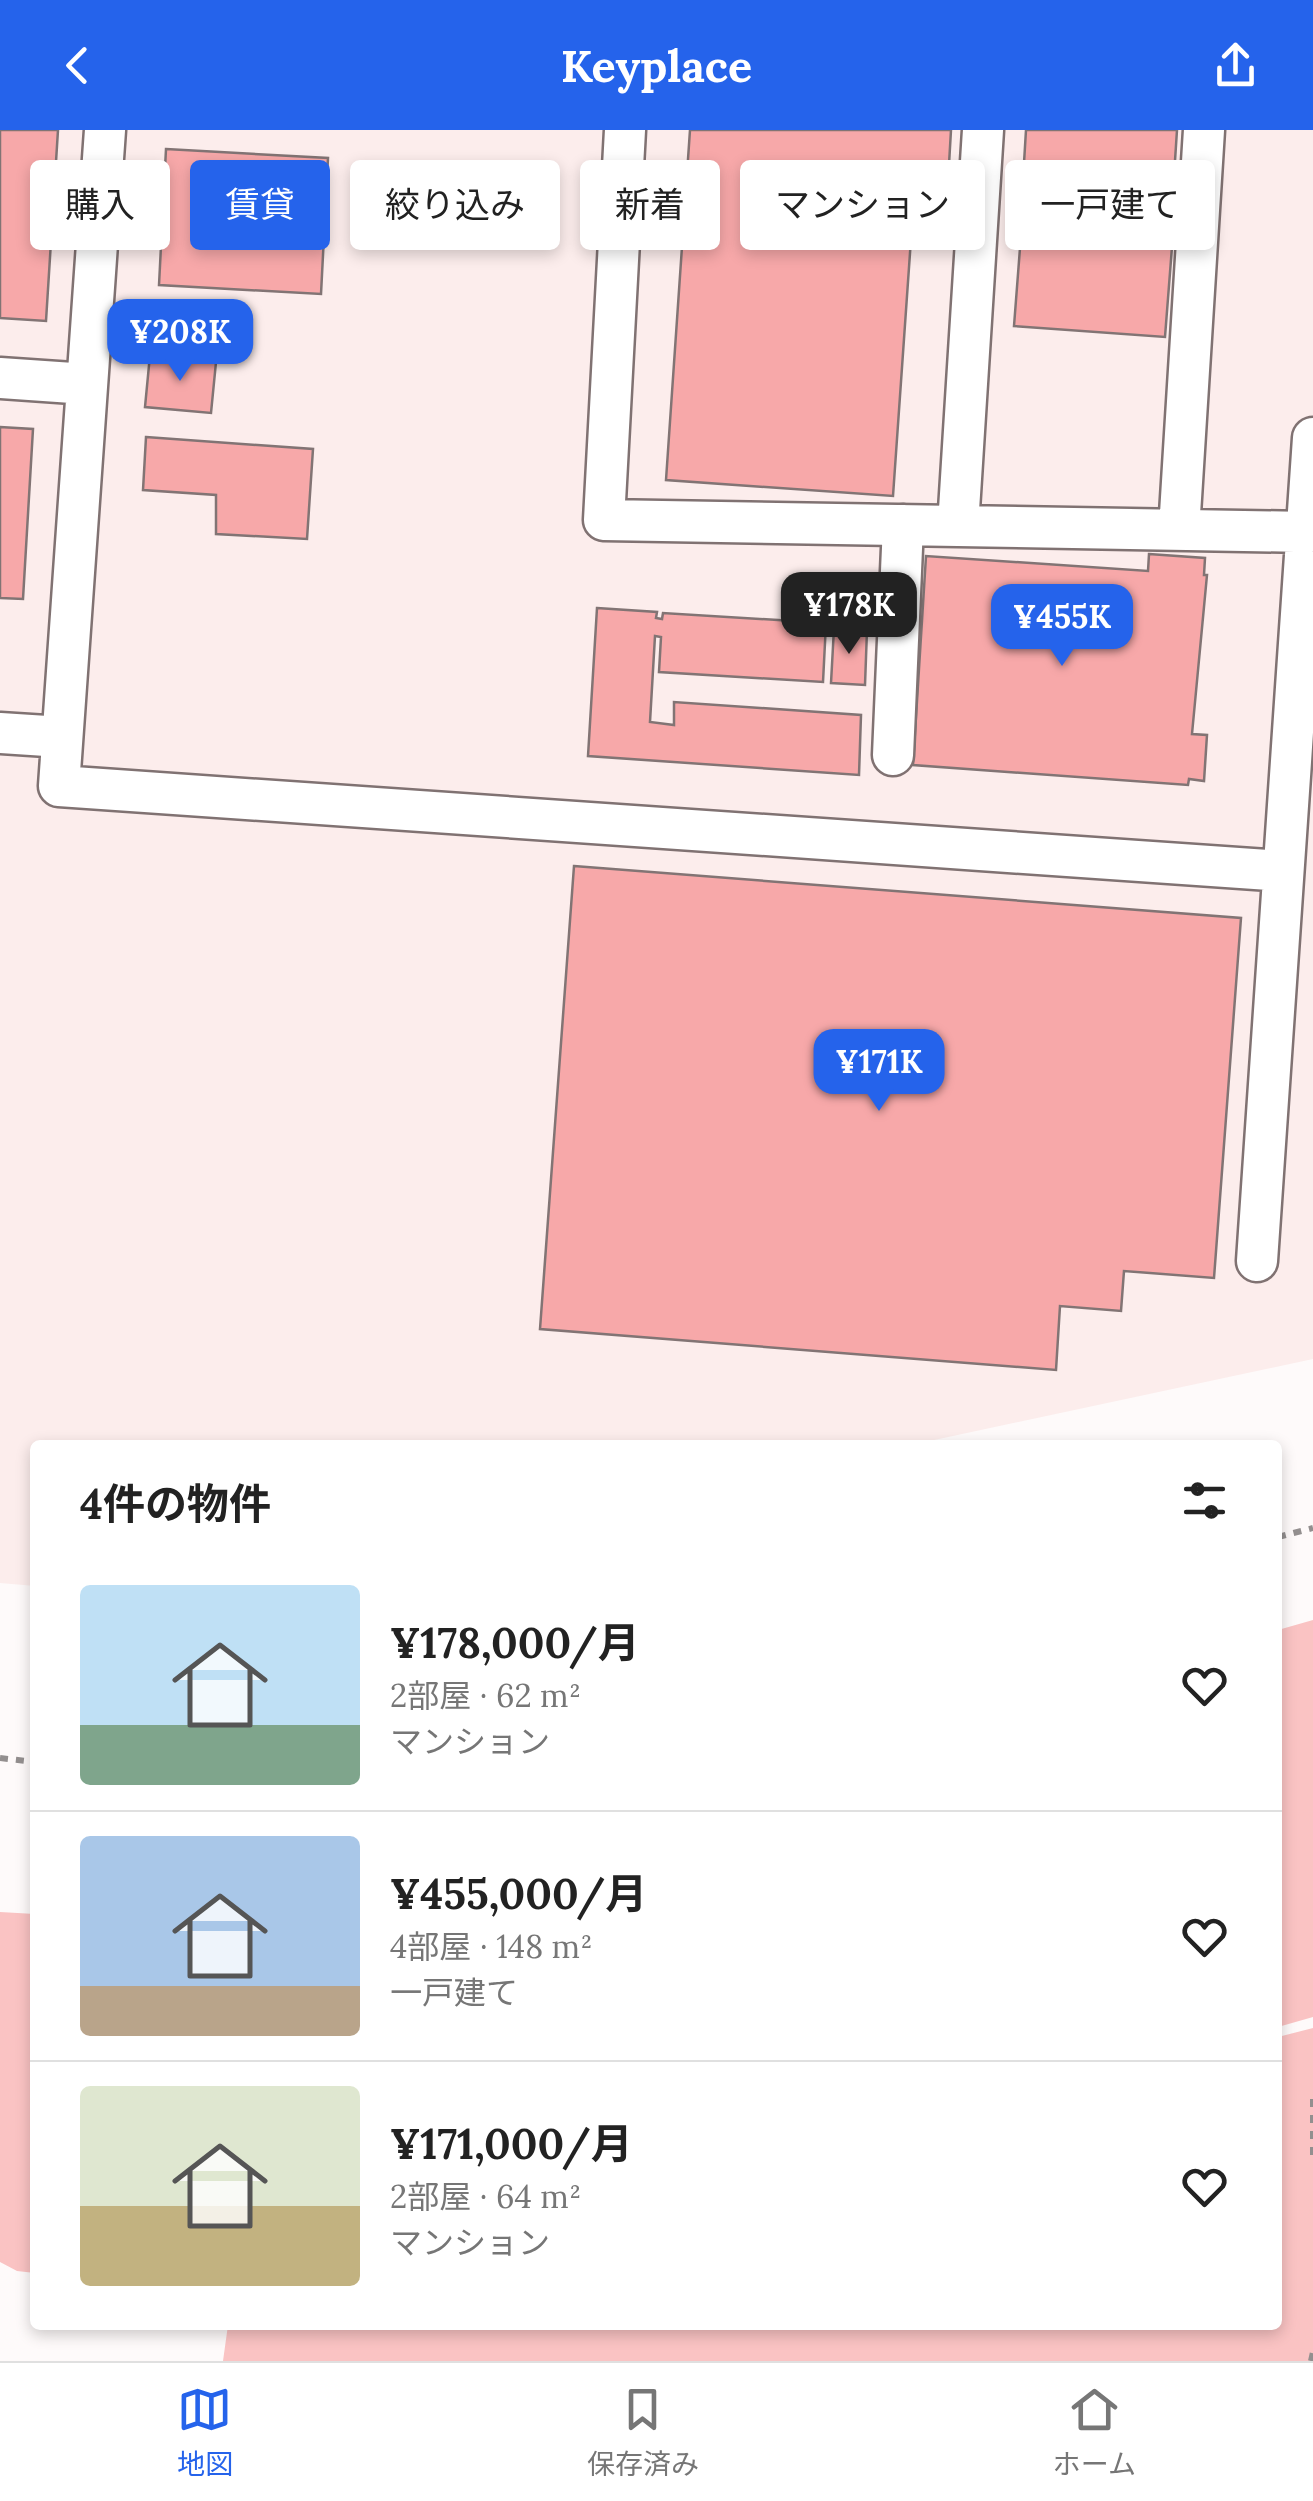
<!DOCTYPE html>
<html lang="ja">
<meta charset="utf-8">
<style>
:root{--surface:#fff;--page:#f6f6f6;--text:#222;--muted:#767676;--line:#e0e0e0;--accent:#2563eb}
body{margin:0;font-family:Lora,"Noto Sans JP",serif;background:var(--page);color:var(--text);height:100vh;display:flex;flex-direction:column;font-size:38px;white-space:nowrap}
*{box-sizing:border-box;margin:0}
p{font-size:32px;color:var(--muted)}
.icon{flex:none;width:55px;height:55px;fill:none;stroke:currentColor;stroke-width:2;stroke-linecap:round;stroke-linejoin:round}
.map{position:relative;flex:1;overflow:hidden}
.panel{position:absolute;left:30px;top:1310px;width:1252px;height:890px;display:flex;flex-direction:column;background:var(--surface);border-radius:10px;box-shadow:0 5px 15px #0003}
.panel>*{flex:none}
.banner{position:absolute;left:30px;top:30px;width:1255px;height:90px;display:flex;gap:20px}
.price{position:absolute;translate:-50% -85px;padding:0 22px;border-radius:20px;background:var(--accent);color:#fff;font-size:32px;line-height:65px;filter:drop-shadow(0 2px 5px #0008)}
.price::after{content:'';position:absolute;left:50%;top:60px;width:30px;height:22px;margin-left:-15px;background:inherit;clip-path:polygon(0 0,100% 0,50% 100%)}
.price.selected{background:#222;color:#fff}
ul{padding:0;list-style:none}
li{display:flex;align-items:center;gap:30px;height:250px;padding:0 50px}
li+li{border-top:2px solid var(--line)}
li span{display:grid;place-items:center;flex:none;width:280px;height:200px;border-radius:10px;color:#555}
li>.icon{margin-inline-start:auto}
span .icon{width:120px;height:120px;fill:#fffc;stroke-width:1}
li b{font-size:42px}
h2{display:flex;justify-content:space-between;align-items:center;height:120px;padding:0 50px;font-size:42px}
.tag{padding:0 35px;border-radius:10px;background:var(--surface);box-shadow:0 5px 15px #0003;font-size:35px;line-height:90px}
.tag.selected{background:var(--accent);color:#fff}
header{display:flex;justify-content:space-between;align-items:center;height:130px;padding:0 50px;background:var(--accent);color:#fff;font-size:45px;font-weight:700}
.menu{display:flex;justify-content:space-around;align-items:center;height:140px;border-top:2px solid var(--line);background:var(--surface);font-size:28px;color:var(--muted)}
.menu a{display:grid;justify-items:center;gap:5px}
.menu .selected{color:var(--accent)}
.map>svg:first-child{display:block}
.built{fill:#fcedec}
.green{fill:#fac3c3}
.building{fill:#f7a8a9;stroke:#827474;stroke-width:2.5}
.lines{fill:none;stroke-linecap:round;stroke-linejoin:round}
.minor-casing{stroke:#807272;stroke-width:45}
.path{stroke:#938f8f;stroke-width:6;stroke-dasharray:8 8;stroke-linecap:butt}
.minor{stroke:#fff;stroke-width:40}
</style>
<header><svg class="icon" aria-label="back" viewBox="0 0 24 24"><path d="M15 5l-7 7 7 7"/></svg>Keyplace<svg class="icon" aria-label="share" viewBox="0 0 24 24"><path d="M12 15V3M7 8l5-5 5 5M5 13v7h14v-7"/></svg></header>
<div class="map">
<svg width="1313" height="2231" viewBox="0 0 1313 2231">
<rect width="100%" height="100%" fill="#fefafa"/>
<path class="built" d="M0 0H1313V1229L911 1315H35V1456L0 1453Z"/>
<path class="green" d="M1313 1490V1887L1278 1897V1500Z
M0 1782 35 1784V2143L17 2141 0 2132Z
M1313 1898V2231H223L228 2195H1278V1907Z"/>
<path class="building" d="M0 0H58L46 191 0 188Z
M690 0H951L947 69 914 66 893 366 666 350Z
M1026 0H1177L1172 77 1022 66Z
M166 19 328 28 321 164 159 155Z
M1022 92 1173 104 1165 207 1014 196Z
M155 182 218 184 216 226 153 223Z
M150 225 216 232 211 283 145 277Z
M0 297 33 299 23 469 0 468Z
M146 307 313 319 307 409 216 404V365L143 360Z
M1149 424 1205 428 1204 445H1207L1192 604 1207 605 1204 651 1189 649 1188 655 913 635 926 426 1148 441Z
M597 478 657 482 656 488 662 489 663 483 826 493 823 552 659 542 661 507 655 506 650 592 674 595V572L861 585 859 645 588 626Z
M834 498 867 500 865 555 831 553Z
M574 736 1241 788 1214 1148 1124 1141 1121 1181 1060 1176 1056 1240 540 1199Z"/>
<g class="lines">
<defs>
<path id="minor" d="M105 0 59 656 1283 741
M625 0 604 390 1307 402
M0 248 87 254
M958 396 983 0
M1179 400 1204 0
M0 603 62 607
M893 625 903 395
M1257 1131 1313 308"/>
</defs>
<use href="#minor" class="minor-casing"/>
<path class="path" d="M1278 1407 1313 1398
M0 1628 35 1632
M1313 1969V2029
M1311 2231 1313 2222"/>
<use href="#minor" class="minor"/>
</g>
</svg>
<b class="price" style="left:180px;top:254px">¥208K</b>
<b class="price selected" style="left:849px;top:527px">¥178K</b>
<b class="price" style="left:1062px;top:539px">¥455K</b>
<b class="price" style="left:879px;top:984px">¥171K</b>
<div class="banner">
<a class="tag">購入</a>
<a class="tag selected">賃貸</a>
<a class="tag">絞り込み</a>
<a class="tag">新着</a>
<a class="tag">マンション</a>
<a class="tag">一戸建て</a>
</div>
<section class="panel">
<h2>4件の物件<svg class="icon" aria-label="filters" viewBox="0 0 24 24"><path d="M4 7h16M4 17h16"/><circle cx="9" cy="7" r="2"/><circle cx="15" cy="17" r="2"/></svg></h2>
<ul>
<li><span style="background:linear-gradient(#bfe0f5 70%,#7fa58c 0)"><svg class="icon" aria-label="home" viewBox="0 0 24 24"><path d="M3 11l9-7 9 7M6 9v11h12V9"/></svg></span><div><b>¥178,000/月</b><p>2部屋 · 62 m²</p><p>マンション</p></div><svg class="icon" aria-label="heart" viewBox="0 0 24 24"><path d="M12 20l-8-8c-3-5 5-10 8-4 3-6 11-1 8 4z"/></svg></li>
<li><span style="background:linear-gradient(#a9c7e8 75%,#b9a48a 0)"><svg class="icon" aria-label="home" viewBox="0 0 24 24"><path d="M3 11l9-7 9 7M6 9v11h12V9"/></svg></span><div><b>¥455,000/月</b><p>4部屋 · 148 m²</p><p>一戸建て</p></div><svg class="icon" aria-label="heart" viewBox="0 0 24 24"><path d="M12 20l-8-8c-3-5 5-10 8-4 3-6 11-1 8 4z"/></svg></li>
<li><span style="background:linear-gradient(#dfe7d0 60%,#c2b280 0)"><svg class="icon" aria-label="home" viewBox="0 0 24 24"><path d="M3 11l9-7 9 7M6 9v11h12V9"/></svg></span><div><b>¥171,000/月</b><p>2部屋 · 64 m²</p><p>マンション</p></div><svg class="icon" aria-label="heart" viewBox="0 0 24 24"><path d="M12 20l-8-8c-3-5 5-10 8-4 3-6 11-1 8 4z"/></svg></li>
</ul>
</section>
</div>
<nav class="menu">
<a class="selected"><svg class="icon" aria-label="map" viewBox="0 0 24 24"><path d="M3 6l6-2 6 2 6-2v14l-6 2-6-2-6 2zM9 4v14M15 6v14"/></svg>地図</a>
<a><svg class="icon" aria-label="saved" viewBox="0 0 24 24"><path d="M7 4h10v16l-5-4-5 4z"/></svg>保存済み</a>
<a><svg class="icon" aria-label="home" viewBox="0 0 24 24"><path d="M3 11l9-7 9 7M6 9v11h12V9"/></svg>ホーム</a>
</nav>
